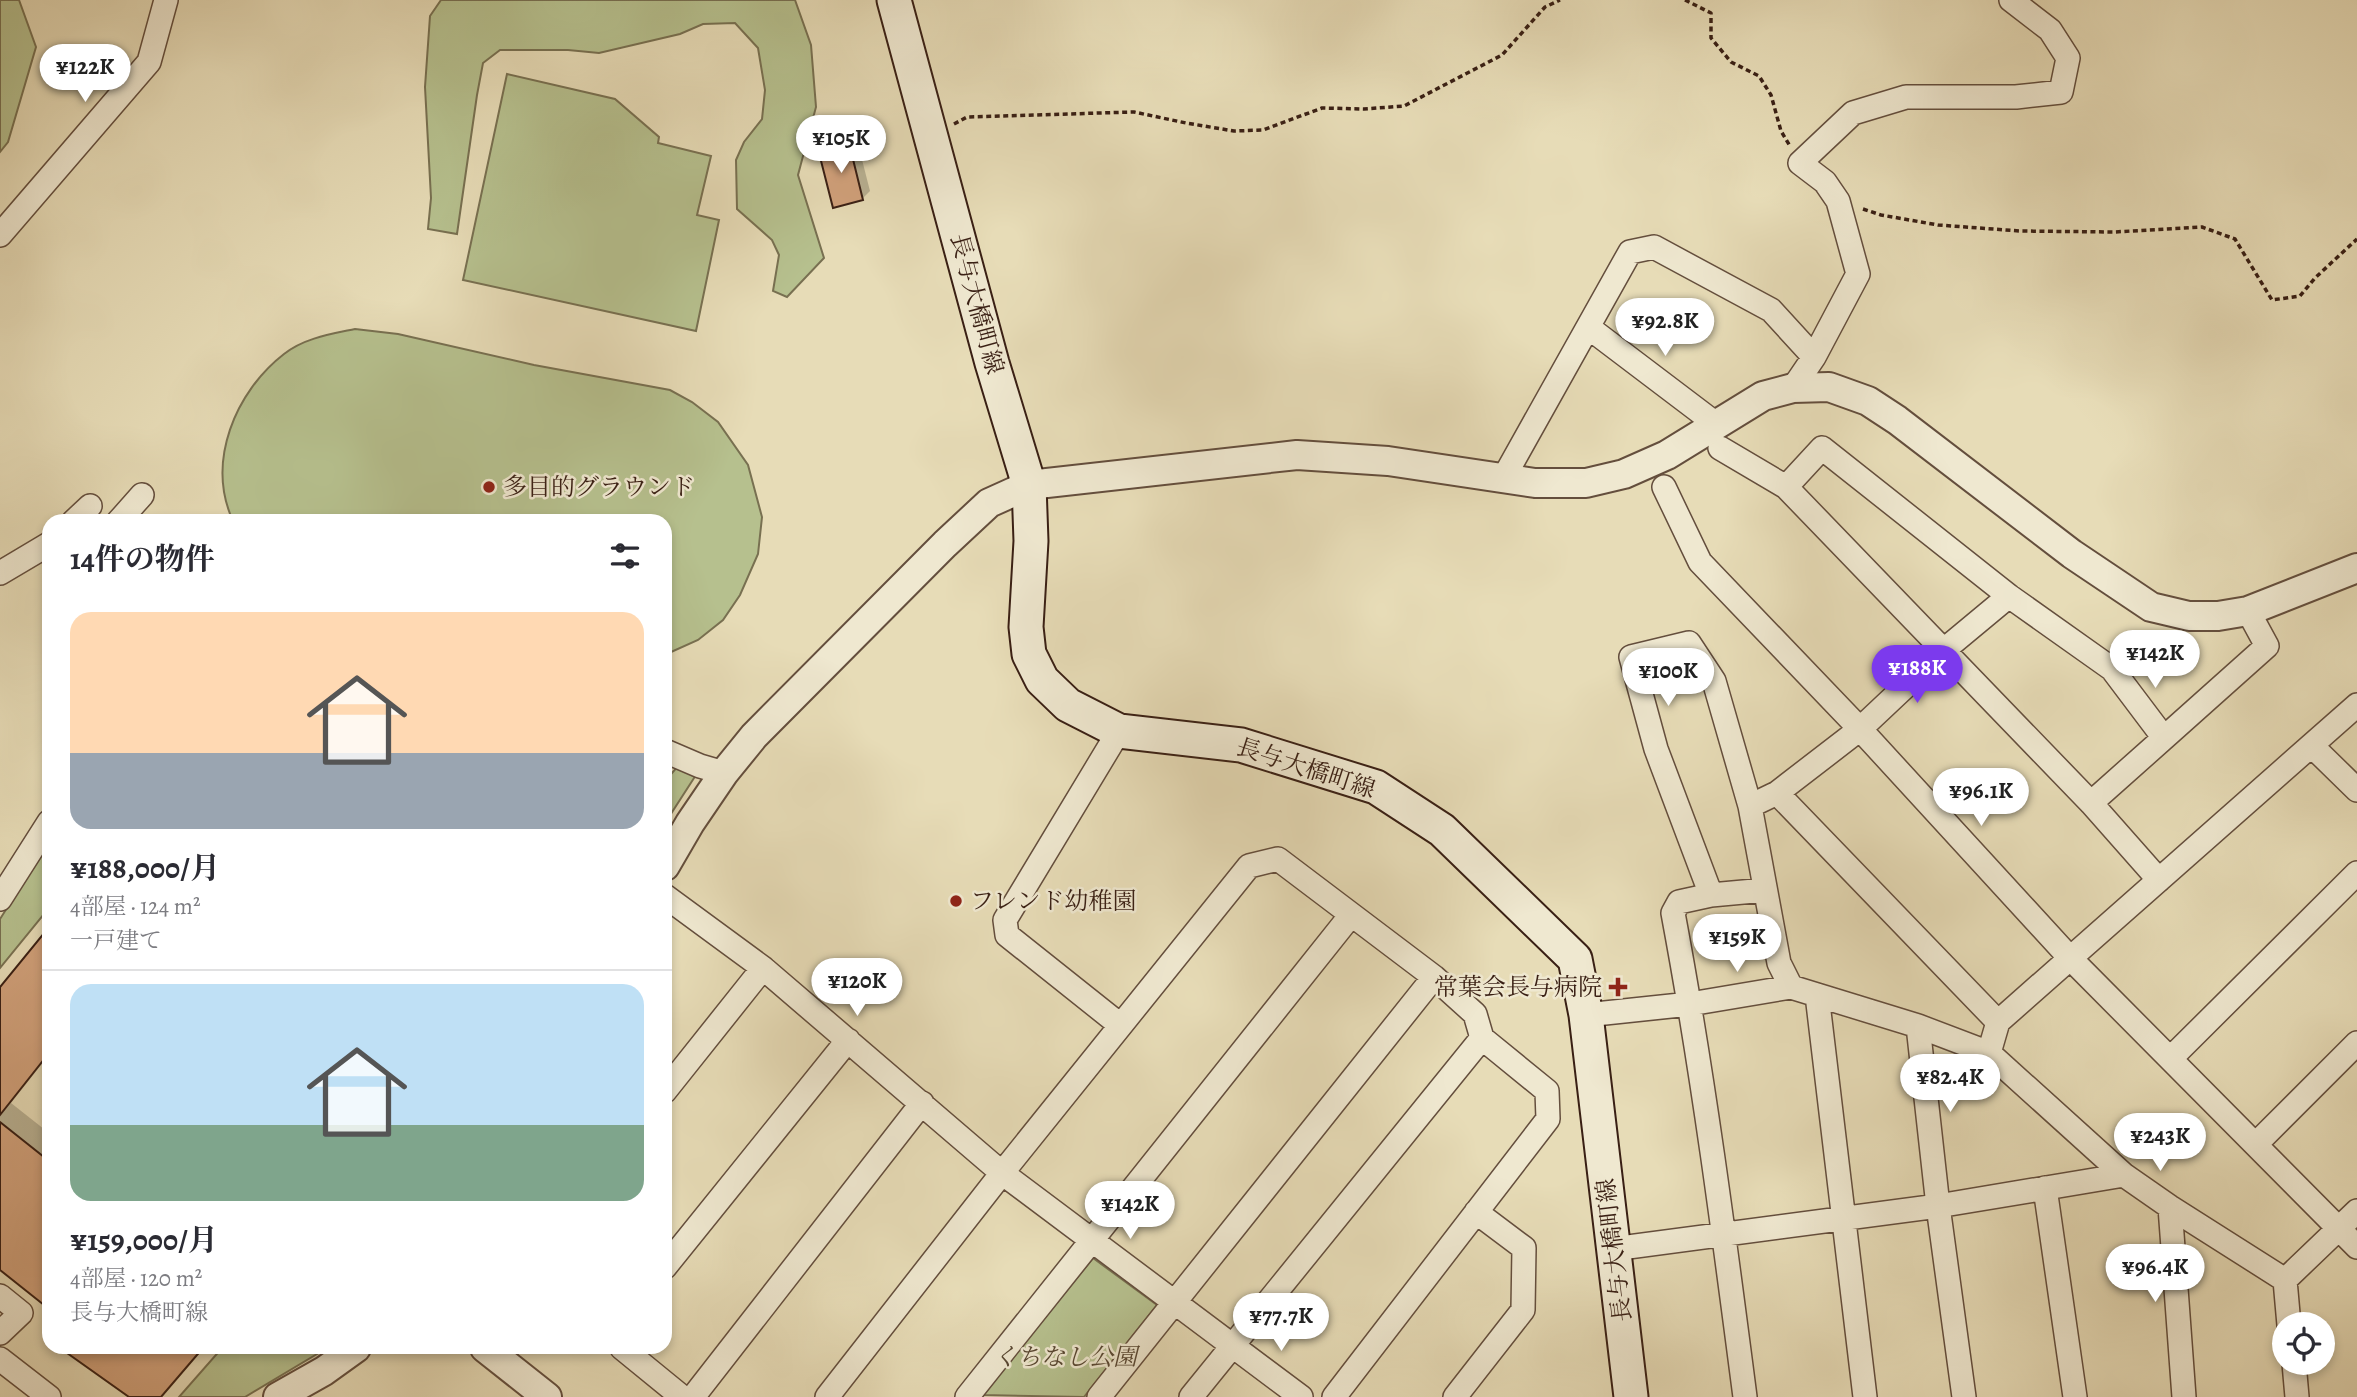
<!DOCTYPE html>
<html lang="ja">
<meta charset="utf-8">
<style>
:root{--surface:#fff;--page:#f7f7f7;--text:#2b2b33;--muted:#7c7c81;--line:#e1e1e2;--accent:#7c3aed}
body{margin:0;font-family:Alegreya,"Noto Serif JP",serif;background:var(--page);color:var(--text);height:100vh;display:flex;flex-direction:column;font-size:26px;white-space:nowrap}
*{box-sizing:border-box;margin:0}
p{font-size:23px;color:var(--muted)}
.icon{flex:none;width:38px;height:38px;fill:none;stroke:currentColor;stroke-width:2;stroke-linecap:round;stroke-linejoin:round}
.map{position:relative;flex:1;overflow:hidden}
.drawer{position:absolute;left:42px;top:514px;width:630px;height:840px;display:flex;flex-direction:column;background:var(--surface);border-radius:21px;box-shadow:0 4px 10px #0003}
.drawer>*{flex:none}
.tools{position:absolute;left:2272px;top:1312px;display:grid;gap:14px}
.tools a{display:grid;place-items:center;width:63px;height:63px;border-radius:50%;background:var(--surface);box-shadow:0 4px 10px #0003;font-size:35px}
.price{position:absolute;translate:-50% -60px;padding:0 16px;border-radius:24px;background:#fff;color:#222;font-size:23px;line-height:46px;filter:drop-shadow(0 2px 4px #0008)}
.price::after{content:'';position:absolute;left:50%;top:42px;width:21px;height:16px;margin-left:-10px;background:inherit;clip-path:polygon(0 0,100% 0,50% 100%)}
.price.selected{background:var(--accent);color:#fff}
ul{padding:0;list-style:none}
li{display:grid;align-content:center;gap:14px;height:371px;padding:0 28px}
li+li{border-top:2px solid var(--line)}
li span{display:grid;place-items:center;height:217px;border-radius:21px;color:#555}
li>.icon{margin-inline-start:auto}
span .icon{width:126px;height:126px;fill:#fffc;stroke-width:1}
li b{font-size:30px}
h2{display:flex;justify-content:space-between;align-items:center;height:84px;padding:0 28px;font-size:30px}
.map>svg:first-child{display:block}
.green{fill:#b6c08e;stroke:#787051;stroke-width:2}
.shadow{fill:#0003}
.building{fill:#d1a17b;stroke:#391f14;stroke-width:2}
.lines{fill:none;stroke-linecap:round;stroke-linejoin:round}
.minor-casing{stroke:#644e3d;stroke-width:26}
.tertiary-casing{stroke:#644e3d;stroke-width:32}
.secondary-casing{stroke:#391f14;stroke-width:37}
.path{stroke:#391f14;stroke-width:3.5;stroke-dasharray:5 3.5;stroke-linecap:butt}
.minor{stroke:#efe8d0;stroke-width:23}
.tertiary{stroke:#efe8d0;stroke-width:28}
.secondary{stroke:#efe8d0;stroke-width:33}
.poi-dot{fill:#8f2418;stroke:#efe8d0;stroke-width:2.5}
.labels{text-anchor:middle;dominant-baseline:central;stroke-width:5;stroke-linejoin:round;paint-order:stroke}
.street-label{font-size:24px;fill:#391f14;stroke:#efe8d0}
.poi-label{font-size:24px;fill:#391f14;stroke:#efe8d0;text-anchor:start}
.park-label{font-size:24px;font-style:italic;fill:#584732;stroke:#efe8d0}
</style>
<div class="map">
<svg width="2357" height="1397" viewBox="0 0 2357 1397">
<rect width="100%" height="100%" fill="#e7dcb7"/>
<filter id="stains"><feTurbulence type="fractalNoise" baseFrequency=".00286" numOctaves="4"/><feColorMatrix values="0 0 0 0 .2 0 0 0 0 .09 0 0 0 0 .02 0 0 0 .5 -.17"/></filter>
<radialGradient id="worn" r=".72"><stop offset=".6" stop-color="#630" stop-opacity="0"/><stop offset="1" stop-color="#630" stop-opacity=".3"/></radialGradient>
<path class="green" d="M0 0H19L36 47 8 142 0 152Z
M441 0H795L811 45 816 107 798 175 824 258 787 297 773 291 779 255 772 240 737 209 736 160 744 142 762 119 765 90 758 48 735 23 703 24 680 34 599 53 568 50H500L483 63 477 95 457 234 428 229 431 198 425 87 430 16Z
M507 74 615 99 659 137 658 143 711 156 697 215 719 220 696 331 463 280Z
M355 329 398 334 534 365 670 390 692 402 718 422 748 465 762 517 758 554 740 595 723 620 698 640 671 652 665 680V522L233 521C206 462 235 392 284 354 304 338 331 334 355 329Z
M678 766 696 775 665 823V781Z
M49 842V908L0 968V919Z
M1093 1258 1157 1305 1084 1397 982 1395Z
M222 1348H327L245 1397H179Z"/>
<path class="shadow" d="M849 134 851 142 857 140 870 191 862 199 821 154 834 138Z
M49 929V1055L11 1103 49 1133V1307L0 1268V990Z
M63 1348H203L160 1397H132Z"/>
<path class="building" d="M841 140 843 149 850 147 863 200 833 208 819 153 826 151 824 145Z
M49 927V1053L0 1115V987Z
M0 1122 49 1161V1309L0 1270Z
M60 1348H203L161 1397H129Z"/>
<g class="lines">
<defs>
<path id="minor" d="M0 235 149 62 166 0
M1588 327 1716 424
M1793 388 1814 357 1858 274 1838 201 1825 182 1800 163 1853 113 1906 97H2016L2061 92 2068 58 2050 30 2011 0
M1720 448 1786 487 2091 803 2159 880
M1504 477 1630 252 1654 247 1771 310 1814 357
M1664 487 1700 562 1860 729 2070 958 2357 1247
M1786 487 1822 448 2009 596 2112 669 2164 738 2091 803
M73 522 90 506
M118 522 142 495
M0 573 49 544
M1119 731 1005 920 1007 935 1120 1025
M2164 738 2267 646 2248 611
M2312 746 2357 790
M665 751 700 766 724 773
M1777 793 1860 729 1944 650 2009 596
M1750 806 1777 793 1998 1022
M1765 890 1711 895 1656 749 1631 657 1689 643 1714 681 1750 806 1779 963 1791 987
M1711 895 1679 902 1673 913C1703 1073 1724 1235 1745 1397
M665 896 763 968 1002 1173 1301 1397
M0 899 49 822
M1817 995 1865 1397
M1586 1015 1690 1004 1791 987 1918 1026 1989 1053 2124 1175 2170 1207 2285 1280 2357 1211
M1918 1026 1938 1206 1964 1397
M1989 1053 1998 1022 2357 705
M2171 1058 2357 873
M665 1091 763 968
M2256 1144 2357 1043
M2045 1188 2075 1397
M2170 1207 2184 1397
M1613 1249 1938 1206 2124 1175
M665 1267 848 1040
M2285 1280 2289 1325
M0 1296 21 1313 0 1333
M622 1348 682 1397
M0 1359 49 1397
M2294 1363 2297 1397
M693 1397 922 1103
M827 1397 1002 1173 1249 866 1278 859 1434 977 1475 1014 1482 1038 1547 1091 1548 1119 1334 1397
M967 1397 1351 915
M1099 1397 1434 977
M1191 1397 1482 1038
M1455 1397 1523 1310 1524 1248 1476 1212"/>
<path id="tertiary" d="M665 866 690 823 724 773 754 736 945 544 989 503 1029 485 1297 455 1388 461 1535 483H1586L1624 474 1667 455 1763 396 1793 388 1829 387 1868 401 1897 420 2072 554 2151 607 2189 616H2218L2248 611 2357 568
M485 1348 547 1397
M278 1397 324 1371 356 1348"/>
<path id="secondary" d="M894 0 992 363 1029 485 1031 541 1026 627 1029 654 1042 680 1068 705 1119 731 1241 745 1376 787 1442 830 1575 959 1586 1015 1631 1397"/>
</defs>
<use href="#minor" class="minor-casing"/>
<use href="#tertiary" class="tertiary-casing"/>
<use href="#secondary" class="secondary-casing"/>
<path class="path" d="M1685 0 1711 13V38L1731 62 1759 76 1771 95 1781 131 1790 146
M954 124 967 117 1134 112 1186 123 1234 131 1263 130 1322 108 1364 109 1404 106 1502 55 1545 7 1560 0
M1863 209 1881 215 1938 225 2020 231 2114 232 2202 227 2235 239 2272 300 2300 296 2315 278 2357 239"/>
<use href="#minor" class="minor"/>
<use href="#tertiary" class="tertiary"/>
<use href="#secondary" class="secondary"/>
</g>
<g class="poi-dot">
<circle cx="489" cy="487" r="7"/>
<circle cx="956" cy="901" r="7"/>
<path d="M1614.5 976.5h7v7h7v7h-7v7h-7v-7h-7v-7h7z"/>
</g>
<g class="labels">
<g class="street-label">
<text transform="translate(977 304) rotate(75)">長与大橋町線</text>
<text transform="translate(1306 768) rotate(18)">長与大橋町線</text>
<text transform="translate(1614 1250) rotate(-97)">長与大橋町線</text>
</g>
<g class="poi-label">
<text x="503" y="487">多目的グラウンド</text>
<text x="970" y="901">フレンド幼稚園</text>
<text x="1602" y="987" text-anchor="end">常葉会長与病院</text>
</g>
<g class="park-label">
<text x="1065" y="1357">くちなし公園</text>
</g>
</g>
<rect width="100%" height="100%" filter="url(#stains)"/>
<rect width="100%" height="100%" fill="url(#worn)"/>
</svg>
<div class="tools">
<a><svg class="icon" aria-label="locate" viewBox="0 0 24 24"><circle cx="12" cy="12" r="6"/><path d="M12 2v4M12 18v4M2 12h4M18 12h4"/></svg></a>
</div>
<b class="price" style="left:85px;top:104px">¥122K</b>
<b class="price" style="left:841px;top:175px">¥105K</b>
<b class="price" style="left:1665px;top:358px">¥92.8K</b>
<b class="price" style="left:2155px;top:690px">¥142K</b>
<b class="price selected" style="left:1917px;top:705px">¥188K</b>
<b class="price" style="left:1668px;top:708px">¥100K</b>
<b class="price" style="left:1981px;top:828px">¥96.1K</b>
<b class="price" style="left:1737px;top:974px">¥159K</b>
<b class="price" style="left:857px;top:1018px">¥120K</b>
<b class="price" style="left:1950px;top:1114px">¥82.4K</b>
<b class="price" style="left:2160px;top:1173px">¥243K</b>
<b class="price" style="left:1130px;top:1241px">¥142K</b>
<b class="price" style="left:2155px;top:1304px">¥96.4K</b>
<b class="price" style="left:1281px;top:1353px">¥77.7K</b>
<section class="drawer">
<h2>14件の物件<svg class="icon" aria-label="filters" viewBox="0 0 24 24"><path d="M4 7h16M4 17h16"/><circle cx="9" cy="7" r="2"/><circle cx="15" cy="17" r="2"/></svg></h2>
<ul>
<li><span style="background:linear-gradient(#ffd9b3 65%,#9aa5b1 0)"><svg class="icon" aria-label="home" viewBox="0 0 24 24"><path d="M3 11l9-7 9 7M6 9v11h12V9"/></svg></span><div><b>¥188,000/月</b><p>4部屋 · 124 m²</p><p>一戸建て</p></div></li>
<li><span style="background:linear-gradient(#bfe0f5 65%,#7fa58c 0)"><svg class="icon" aria-label="home" viewBox="0 0 24 24"><path d="M3 11l9-7 9 7M6 9v11h12V9"/></svg></span><div><b>¥159,000/月</b><p>4部屋 · 120 m²</p><p>長与大橋町線</p></div></li>
</ul>
</section>
</div>
